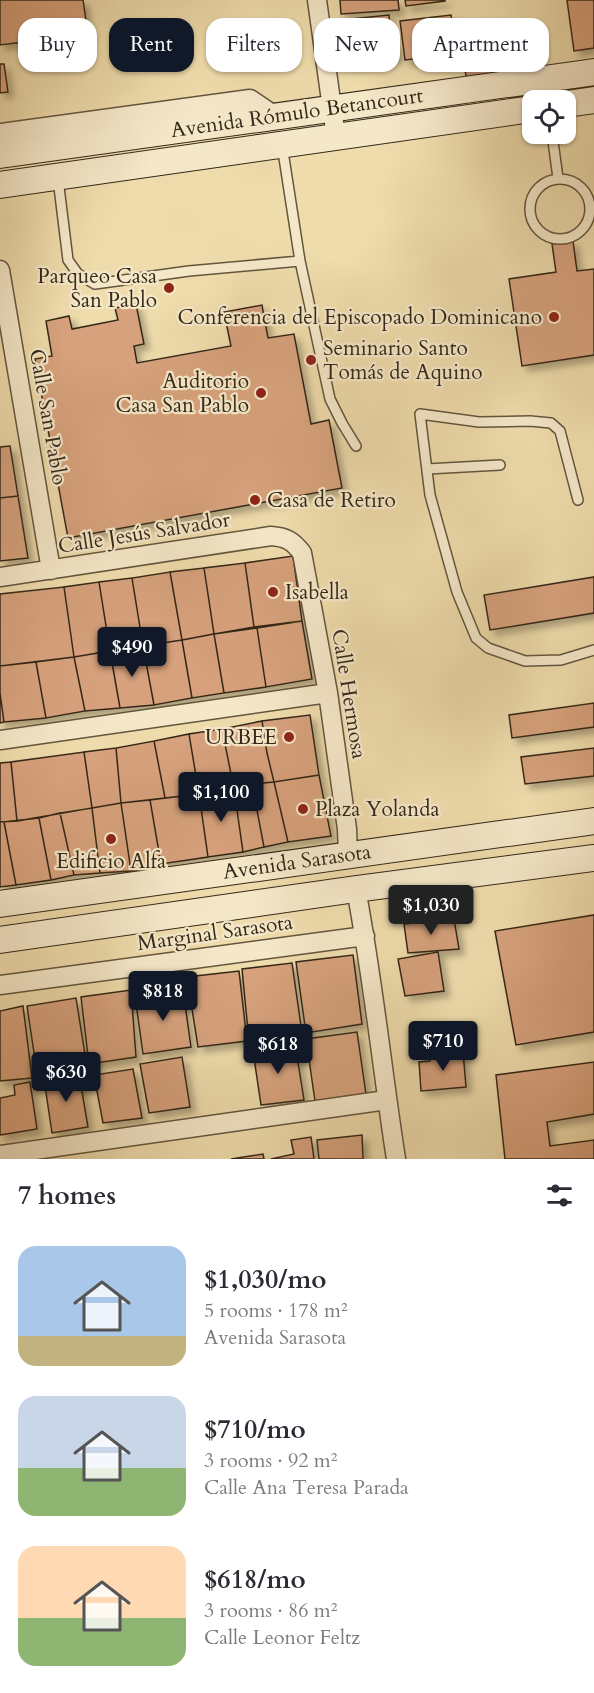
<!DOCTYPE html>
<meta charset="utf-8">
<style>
:root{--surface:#fff;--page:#f7f7f7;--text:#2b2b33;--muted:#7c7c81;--accent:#111827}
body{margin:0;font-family:Cardo,serif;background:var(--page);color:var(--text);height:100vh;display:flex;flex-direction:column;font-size:22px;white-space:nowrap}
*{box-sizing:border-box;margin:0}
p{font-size:20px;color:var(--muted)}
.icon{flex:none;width:33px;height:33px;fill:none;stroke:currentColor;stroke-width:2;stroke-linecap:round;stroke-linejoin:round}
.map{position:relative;height:1159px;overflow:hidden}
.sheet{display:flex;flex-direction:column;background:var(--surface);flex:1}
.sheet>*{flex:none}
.banner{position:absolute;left:18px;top:18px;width:558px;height:54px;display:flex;gap:12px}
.buttons{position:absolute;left:522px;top:90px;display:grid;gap:12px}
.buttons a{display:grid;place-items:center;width:54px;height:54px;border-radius:12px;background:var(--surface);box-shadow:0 2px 4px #0004;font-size:30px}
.price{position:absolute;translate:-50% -51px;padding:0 14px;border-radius:6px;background:var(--accent);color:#fff;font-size:20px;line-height:39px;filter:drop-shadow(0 2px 3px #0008)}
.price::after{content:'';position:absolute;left:50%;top:36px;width:18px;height:14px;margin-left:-9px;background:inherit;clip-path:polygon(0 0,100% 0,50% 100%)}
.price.current{background:#222;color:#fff}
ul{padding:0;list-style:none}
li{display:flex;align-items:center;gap:18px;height:150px;padding:0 18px}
li span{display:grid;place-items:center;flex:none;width:168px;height:120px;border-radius:18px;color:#555}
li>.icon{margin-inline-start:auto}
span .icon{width:72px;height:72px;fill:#fffc;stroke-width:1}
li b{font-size:26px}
h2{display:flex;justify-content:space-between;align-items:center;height:72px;padding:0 18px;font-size:26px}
.pill{padding:0 21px;border-radius:18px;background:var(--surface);box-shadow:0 2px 4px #0004;font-size:21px;line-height:54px}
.pill.current{background:var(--accent);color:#fff}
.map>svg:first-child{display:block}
.building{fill:#d6a17b;stroke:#342819;stroke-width:1.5;filter:url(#shadow)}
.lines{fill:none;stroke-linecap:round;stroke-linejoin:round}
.lane-casing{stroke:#63553e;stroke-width:12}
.street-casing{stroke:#63553e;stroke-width:21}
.secondary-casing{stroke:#342819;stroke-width:28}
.lane{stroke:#f5e8c9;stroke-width:9}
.street{stroke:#f5e8c9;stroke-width:18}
.secondary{stroke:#f5e8c9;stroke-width:26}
.poi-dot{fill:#8f2418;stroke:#f5e8c9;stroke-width:2}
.labels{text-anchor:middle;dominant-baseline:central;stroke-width:4.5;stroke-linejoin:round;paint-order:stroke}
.street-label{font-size:21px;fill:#342819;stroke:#f5e8c9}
.poi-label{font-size:21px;fill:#342819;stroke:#f5e8c9;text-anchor:end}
</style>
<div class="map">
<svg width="594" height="1159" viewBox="0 0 594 1159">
<defs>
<filter id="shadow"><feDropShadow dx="5.5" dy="5.5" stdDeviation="3" flood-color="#0004"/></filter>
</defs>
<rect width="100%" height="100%" fill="#efdcac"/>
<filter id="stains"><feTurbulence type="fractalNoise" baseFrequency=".00333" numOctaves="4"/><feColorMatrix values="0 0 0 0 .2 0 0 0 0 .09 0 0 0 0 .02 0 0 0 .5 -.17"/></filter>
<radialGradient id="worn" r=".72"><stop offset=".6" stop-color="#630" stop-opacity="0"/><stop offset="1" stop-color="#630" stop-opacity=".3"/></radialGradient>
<path class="building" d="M0 0H83L88 34 0 45Z
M340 0H398L399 10 341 14Z
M405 0H445V1L406 6Z
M567 0H594V48L574 51Z
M389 15 392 45H397L398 57 346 62 341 20Z
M451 15 456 54 405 60 400 21Z
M286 20 289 43 260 47 256 24Z
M249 24 255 55 235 59 233 49 226 51 222 28Z
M505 39 511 75 467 82 461 46Z
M0 64H4L8 92 0 93Z
M573 241 577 271 594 269V355L522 366 509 279 556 272 552 244Z
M136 304 144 344 134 346 137 363 231 346 224 312 262 305 268 338 294 334 311 424 329 420 342 488 68 538 35 359 52 356 46 321 69 316 72 329 118 320 115 308Z
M10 446 18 496 0 498V447Z
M18 496 28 558 0 561V498Z
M293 556 302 621 254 627 245 563Z
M245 563 254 627 214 634 204 568Z
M204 568 214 634 182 640 170 572Z
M170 572 182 640 143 646 132 578Z
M594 577V613L490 630 484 595Z
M132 578 143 646 110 651 99 582Z
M99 582 110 651 74 657 64 587Z
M64 587 74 657 0 666V594Z
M302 621 312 679 266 687 257 628Z
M257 628 266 687 224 693 214 634Z
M214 634 224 693 192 698 182 640Z
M182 640 192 698 154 705 143 646Z
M143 646 154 705 120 708 110 651Z
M110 651 120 708 85 711 74 657Z
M74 657 85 711 46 718 36 662Z
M36 662 46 718 4 722 0 693V666Z
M0 693 4 722 0 723Z
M594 703V727L512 738 509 715Z
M310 715 319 775 274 782 267 753 262 721Z
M262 721 267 753 274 782 252 784 234 789 222 729Z
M222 729 234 789 199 794 189 734Z
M189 734 199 794 165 798 154 741Z
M154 741 165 798 121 803 116 748Z
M116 748 121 803 92 808 84 752Z
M594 748V776L525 784 521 757Z
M84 752 92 808 17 821 11 762Z
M11 762 17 821 0 822V763Z
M319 775 331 836 288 842 274 782Z
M274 782 288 842 264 847 252 784Z
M252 784 264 847 243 852 234 789Z
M234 789 243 852 208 857 199 794Z
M199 794 208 857 161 864 150 800Z
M150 800 161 864 131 871 121 803Z
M121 803 131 871 100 873 92 808Z
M92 808 100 873 74 875 60 813Z
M60 813 74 875 51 880 39 818Z
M39 818 51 880 16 885 4 822Z
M0 822H4L16 885 0 887Z
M594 915V1032L516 1045 495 931Z
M454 919 459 949 408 953 404 924Z
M438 952 444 991 405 996 398 959Z
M353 955 362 1024 306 1033 296 962Z
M292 963 302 1033 249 1041 242 969Z
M239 971 247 1041 198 1047 187 977Z
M131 990 136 1057 89 1064 81 997Z
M183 990 191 1047 143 1054 135 996Z
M76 998 87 1067 37 1073 27 1006Z
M23 1006 32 1078 0 1081V1011Z
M357 1032 366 1094 315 1101 306 1039Z
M295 1044 304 1100 261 1105 253 1051Z
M463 1051 466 1087 421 1091 419 1062 430 1061V1056L440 1055V1053Z
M182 1057 190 1107 149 1113 140 1064Z
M594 1062V1114L547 1122 550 1146 594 1140V1159H505L496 1075Z
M133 1069 142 1118 103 1123 94 1075Z
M79 1074 88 1127 52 1133 44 1079Z
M30 1082 37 1129 0 1135V1098L15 1095 14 1085Z
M362 1135 363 1159H319L317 1140Z
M311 1137 314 1159H271L294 1154 291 1140Z
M263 1154 264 1159H231Z"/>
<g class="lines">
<defs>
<path id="lane" d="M552 134 558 178
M530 209a30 30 0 1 1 60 0a30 30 0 1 1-60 0Z
M58 179 68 260 78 274 95 284 189 271 300 261 282 145
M300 261 330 399 342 423 356 446
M427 469 500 465
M578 500 560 431 551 423 530 421 479 422 420 414 430 495 457 592 476 638 488 648 525 661 561 660 594 650"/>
<path id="street" d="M317 0 336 137
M0 133 250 99 275 116
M0 270 51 570
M0 577 271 536C286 537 293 541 302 553L328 693 347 829 348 855
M0 740 328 693
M356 889C373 978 382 1069 396 1159
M0 985 365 936
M0 1155 387 1100"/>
<path id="secondary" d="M566 104 594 100
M0 155 594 72
M0 185 532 109
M0 904 594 821
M0 940 356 889 594 858"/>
</defs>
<use href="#lane" class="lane-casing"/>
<use href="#street" class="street-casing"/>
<use href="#secondary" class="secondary-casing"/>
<use href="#lane" class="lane"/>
<use href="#street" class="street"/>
<use href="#secondary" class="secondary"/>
</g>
<g class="poi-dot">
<circle cx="169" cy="288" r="6"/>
<circle cx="554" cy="317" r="6"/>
<circle cx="311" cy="360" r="6"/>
<circle cx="261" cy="393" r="6"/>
<circle cx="255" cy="500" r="6"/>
<circle cx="273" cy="592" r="6"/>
<circle cx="289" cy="737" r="6"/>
<circle cx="303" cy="809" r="6"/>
<circle cx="111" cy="839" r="6"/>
</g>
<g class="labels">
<g class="street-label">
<text transform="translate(297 113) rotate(-8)">Avenida Rómulo Betancourt</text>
<text transform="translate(48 417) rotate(80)">Calle San Pablo</text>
<text transform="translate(144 533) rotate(-9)">Calle Jesús Salvador</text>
<text transform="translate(349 694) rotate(81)">Calle Hermosa</text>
<text transform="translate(297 862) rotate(-8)">Avenida Sarasota</text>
<text transform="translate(215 933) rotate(-8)">Marginal Sarasota</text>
</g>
<g class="poi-label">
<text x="157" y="276">Parqueo Casa<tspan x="157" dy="24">San Pablo</tspan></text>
<text x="542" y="317">Conferencia del Episcopado Dominicano</text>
<text x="323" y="348" text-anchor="start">Seminario Santo<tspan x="323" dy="24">Tomás de Aquino</tspan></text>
<text x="249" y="381">Auditorio<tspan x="249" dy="24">Casa San Pablo</tspan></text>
<text x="267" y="500" text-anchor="start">Casa de Retiro</text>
<text x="285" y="592" text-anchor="start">Isabella</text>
<text x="277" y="737">URBEE</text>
<text x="315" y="809" text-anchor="start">Plaza Yolanda</text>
<text x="111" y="861" text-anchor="middle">Edificio Alfa</text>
</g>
</g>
<rect width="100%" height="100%" filter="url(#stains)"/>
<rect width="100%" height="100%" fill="url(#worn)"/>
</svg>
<div class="buttons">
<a><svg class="icon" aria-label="locate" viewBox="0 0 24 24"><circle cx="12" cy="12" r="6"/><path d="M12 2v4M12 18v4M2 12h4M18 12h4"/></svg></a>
</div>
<b class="price" style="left:132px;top:678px">$490</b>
<b class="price" style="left:221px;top:823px">$1,100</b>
<b class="price current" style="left:431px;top:936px">$1,030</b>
<b class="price" style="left:163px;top:1022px">$818</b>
<b class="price" style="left:443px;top:1072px">$710</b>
<b class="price" style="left:278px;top:1075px">$618</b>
<b class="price" style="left:66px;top:1103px">$630</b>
<div class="banner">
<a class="pill">Buy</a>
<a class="pill current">Rent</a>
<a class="pill">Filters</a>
<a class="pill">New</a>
<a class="pill">Apartment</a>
</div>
</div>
<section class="sheet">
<h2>7 homes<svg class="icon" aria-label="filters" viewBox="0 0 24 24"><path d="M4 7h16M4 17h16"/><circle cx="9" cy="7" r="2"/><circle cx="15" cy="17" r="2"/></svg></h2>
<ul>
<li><span style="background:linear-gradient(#a9c7e8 75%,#c2b280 0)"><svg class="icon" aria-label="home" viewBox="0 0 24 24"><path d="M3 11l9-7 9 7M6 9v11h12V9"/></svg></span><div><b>$1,030/mo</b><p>5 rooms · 178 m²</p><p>Avenida Sarasota</p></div></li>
<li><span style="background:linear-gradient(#c9d6e8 60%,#8fb573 0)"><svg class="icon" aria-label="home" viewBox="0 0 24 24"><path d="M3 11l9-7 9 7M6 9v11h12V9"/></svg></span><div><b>$710/mo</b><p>3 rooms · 92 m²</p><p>Calle Ana Teresa Parada</p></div></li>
<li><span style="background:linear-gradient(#ffd9b3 60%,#8fb573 0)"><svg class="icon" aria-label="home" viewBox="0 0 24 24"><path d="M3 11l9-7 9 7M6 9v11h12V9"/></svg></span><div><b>$618/mo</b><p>3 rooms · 86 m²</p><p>Calle Leonor Feltz</p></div></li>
</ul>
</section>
